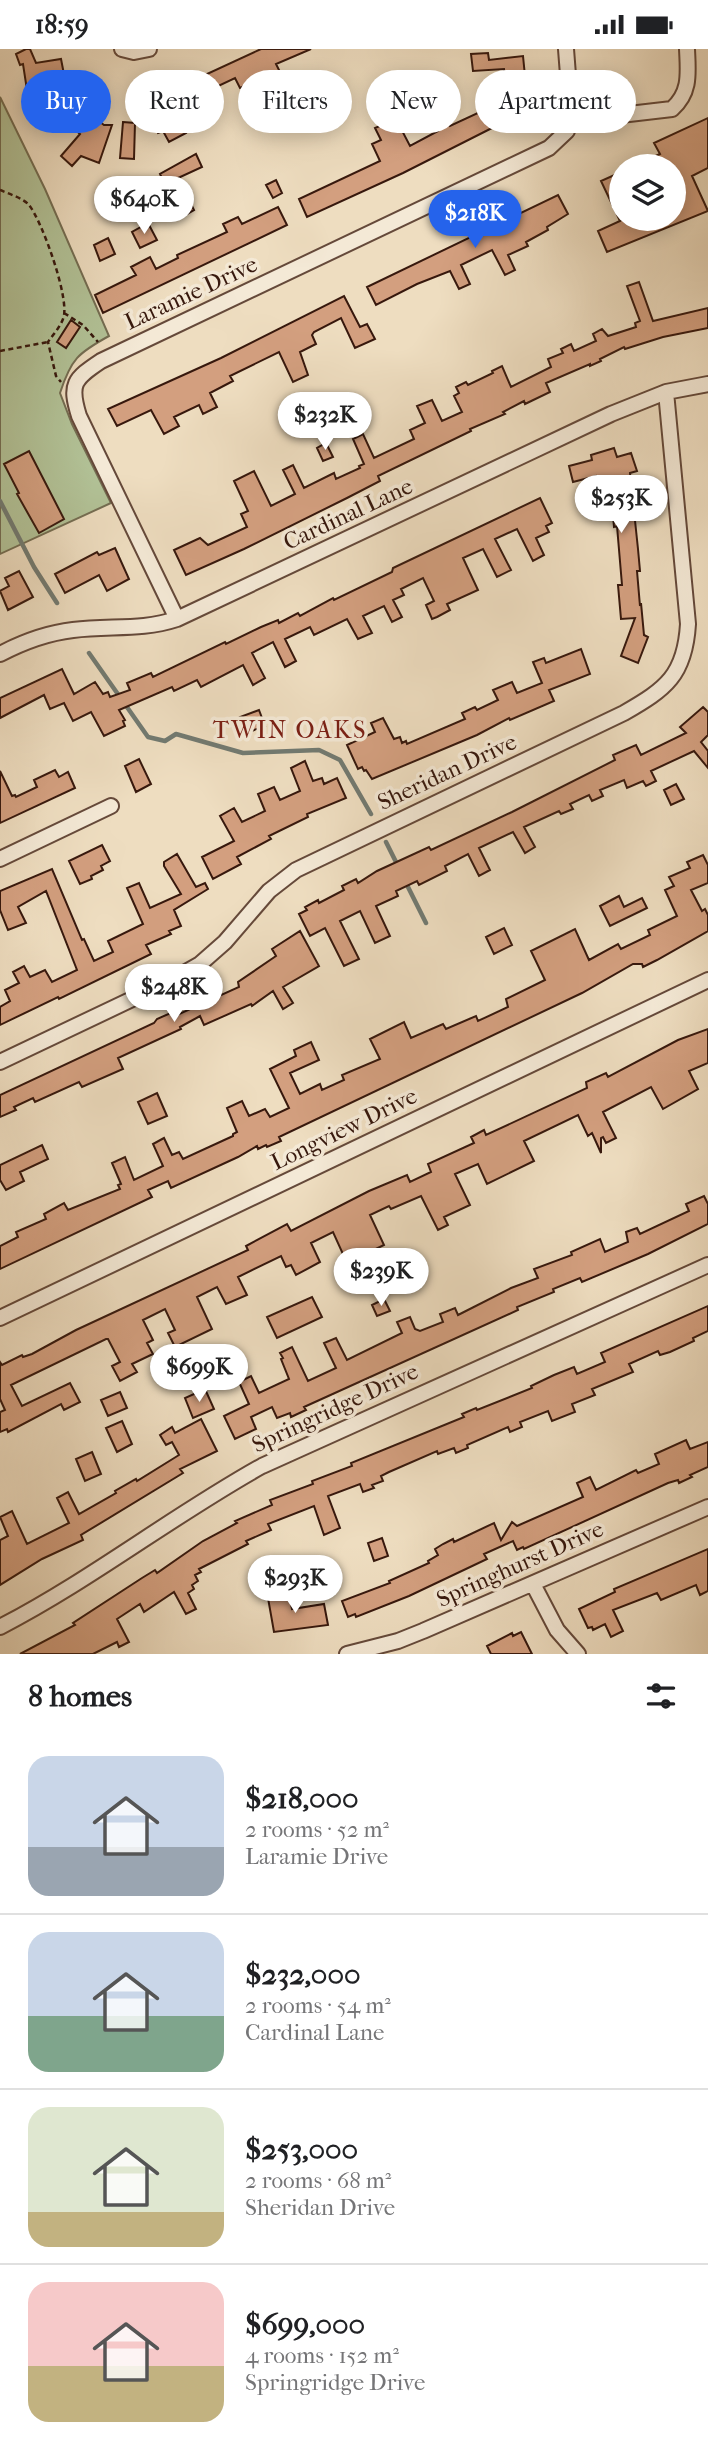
<!DOCTYPE html>
<meta charset="utf-8">
<style>
:root{--surface:#fff;--page:#f2f2f2;--text:#202124;--muted:#757577;--line:#e0e0e0;--accent:#2563eb}
body{margin:0;font-family:"IM FELL French Canon",serif;background:var(--page);color:var(--text);height:100vh;display:flex;flex-direction:column;font-size:26px;white-space:nowrap}
*{box-sizing:border-box;margin:0}
p{font-size:23px;color:var(--muted)}
.icon{flex:none;width:38px;height:38px;fill:none;stroke:currentColor;stroke-width:2;stroke-linecap:round;stroke-linejoin:round}
.map{position:relative;height:1605px;overflow:hidden}
.panel{display:flex;flex-direction:column;background:var(--surface);flex:1}
.panel>*{flex:none}
.guide{position:absolute;left:21px;top:21px;width:667px;height:63px;display:flex;gap:14px}
.controls{position:absolute;left:609px;top:105px;display:grid;gap:14px}
.controls a{display:grid;place-items:center;width:77px;height:77px;border-radius:50%;background:var(--surface);box-shadow:0 4px 18px #0003;font-size:35px}
.price{position:absolute;translate:-50% -60px;padding:0 16px;border-radius:24px;background:#fff;color:#222;font-size:23px;line-height:46px;filter:drop-shadow(0 2px 4px #0008)}
.price::after{content:'';position:absolute;left:50%;top:42px;width:21px;height:16px;margin-left:-10px;background:inherit;clip-path:polygon(0 0,100% 0,50% 100%)}
.price.on{background:var(--accent);color:#fff}
ul{padding:0;list-style:none}
li{display:flex;align-items:center;gap:21px;height:175px;padding:0 28px}
li+li{border-top:2px solid var(--line)}
li span{display:grid;place-items:center;flex:none;width:196px;height:140px;border-radius:21px;color:#555}
li>.icon{margin-inline-start:auto}
span .icon{width:84px;height:84px;fill:#fffc;stroke-width:1}
li b{font-size:30px}
h2{display:flex;justify-content:space-between;align-items:center;height:84px;padding:0 28px;font-size:30px}
.tag{padding:0 24px;border-radius:32px;background:var(--surface);box-shadow:0 4px 18px #0003;font-size:24px;line-height:63px}
.tag.on{background:var(--accent);color:#fff}
.status{display:flex;justify-content:space-between;align-items:center;height:49px;padding:0 35px;background:var(--surface);direction:ltr}
.status svg{height:19px;fill:currentColor}
.map>svg:first-child{display:block}
.green{fill:#b2c297;stroke:#746d52;stroke-width:2}
.lines{fill:none;stroke-linecap:round;stroke-linejoin:round}
.stream{stroke:#727a71;stroke-width:4.5}
.building{fill:#d39f7f;stroke:#37180d;stroke-width:2}
.minor-casing{stroke:#65493a;stroke-width:18}
.path{stroke:#37180d;stroke-width:2.5;stroke-dasharray:5 3.5;stroke-linecap:butt}
.minor{stroke:#f4e9d6;stroke-width:14}
.labels{text-anchor:middle;dominant-baseline:central;stroke-width:7;stroke-linejoin:round;paint-order:stroke}
.street-label{font-size:23px;fill:#37180d;stroke:#f4e9d6}
.neighbourhood-label{font-size:24px;letter-spacing:2px;fill:#7a1f14;stroke:#f4e9d6}
</style>
<div class="status"><b>18:59</b><svg viewBox="0 0 49 12"><path d="M0 12V9h3v3zM5 12V6h3v6zM10 12V3h3v9zM15 12V0h3v12zM26 1h20v11H26zM47 4h2v5h-2z"/></svg></div>
<div class="map">
<svg width="708" height="1605" viewBox="0 0 708 1605">
<rect width="100%" height="100%" fill="#eeddc0"/>
<filter id="stains"><feTurbulence type="fractalNoise" baseFrequency=".00286" numOctaves="4"/><feColorMatrix values="0 0 0 0 .2 0 0 0 0 .09 0 0 0 0 .02 0 0 0 .5 -.17"/></filter>
<radialGradient id="worn" r=".72"><stop offset=".6" stop-color="#630" stop-opacity="0"/><stop offset="1" stop-color="#630" stop-opacity=".3"/></radialGradient>
<path class="green" d="M0 48 45 140 109 287C78 304 71 310 60 344L72 375 111 454 0 505Z"/>
<g class="lines">
<path class="stream" d="M0 452 34 518 57 554
M89 604 148 688 165 692 176 685 243 704 319 701 340 711 371 765
M386 793 398 817
M405 832 426 874"/>
</g>
<path class="building" d="M26 0H30L36 14 61 10 68 46 40 50 38 39 27 41 23 15 20 16 16 5Z
M261 0H311L276 15 287 37 272 44 265 28 240 39 235 29 216 38 221 50 180 70 186 84 169 93 163 82 158 84 151 71 188 52 181 37Z
M488 4 489 11 523 7 526 37 506 39 504 20 473 22 471 5Z
M74 53 104 76H112L99 114 81 107 72 117 61 107 80 85 61 68Z
M440 57 450 77 482 62 492 79 403 124 307 168 299 150 380 112 372 95 381 91 375 79 396 70 410 97 438 82 429 63Z
M708 69V119L692 127 708 162 607 203 598 182 620 172 601 132 621 123V171L674 170V117H633L660 105 654 94Z
M123 73 135 74 134 110 120 109Z
M196 105 202 118 178 129 194 161 178 170 166 146 169 145 160 125Z
M276 131 282 144 273 149 266 136Z
M558 146 568 165 547 178 548 181 526 193 528 197 508 206 515 221 505 226 492 201 461 216 470 235 459 240 450 222 417 235 376 256 367 238Z
M278 158 287 176 103 264 95 246 136 226 131 218 150 208 156 220 178 209 177 206 227 183 223 175 238 168 242 175Z
M148 174 157 191 140 199 132 183Z
M108 189 115 205 100 212 94 196Z
M639 233 653 272 708 259V279L663 288 625 300 624 298 600 310 601 312 590 317V315L546 334 550 343 525 355 524 352 503 363 505 365 470 380 471 382 378 427 380 432 347 449 244 500 186 526 174 501 200 489 208 496 247 478 241 465 248 462 234 432 254 422 271 457 295 445 283 421 293 416 304 439 334 424 336 430 360 419 359 417 364 415 353 390 363 385 374 409 414 390 410 381 425 374 417 357 432 351 442 372 462 363 454 347 459 344 456 338 466 333 468 336 493 324 492 322 502 317 511 338 551 318 548 310 563 304 561 300 571 295 574 302 596 292 593 285 602 280 608 287 636 278 635 274 640 272 627 237Z
M344 247 360 278 367 275 375 290 355 299 341 269 314 283 312 286 316 295 300 303 308 326 293 333 279 303 230 327 233 332 210 344 217 358 203 365 199 356 174 368 179 377 164 385 151 361 117 377 108 360 221 309Z
M71 271 80 278 66 299 57 293Z
M326 394 333 408 323 412 317 399Z
M614 399 617 408 631 404 637 422 630 424 638 500 640 522H637L640 557 641 554 644 586 648 588 638 614 621 607 635 569 621 570 618 536H622L617 477 614 478 611 443 597 444 596 427 573 433 569 417 592 411 591 406Z
M29 402 64 470 39 484 17 445 19 444 4 415Z
M540 449 552 474 546 477 549 483 536 489 544 506 533 512 517 480 495 490 511 521 497 528 483 500 463 509 478 541 447 555 450 561 437 568 432 570 426 556 434 552 423 529 401 540 404 546 393 551 402 568 392 573 384 557 363 567 372 584 358 590 347 570 314 586 310 578 285 590 296 612 285 618 273 593 252 604 265 629 253 636 243 616 201 638 197 631 174 642 172 638 119 661 125 671 123 672 125 677 104 687 91 663 73 672 64 654 50 660 44 646 0 669V649L62 620 74 645 95 633 103 645 108 643 110 648 130 641 127 634 151 624 153 628 225 593 226 595 261 578 278 571 279 574 298 564 300 567 333 549 334 551 392 523 393 519Z
M115 499 129 530 107 542 99 526 65 544 55 525 97 503 99 506Z
M19 522 33 548 8 561 0 542 9 537 5 529Z
M581 600 590 625 549 641 554 652 510 671 509 669 477 686 372 730 366 721 364 722 362 718 358 720 347 696 375 683 371 674 383 669 394 690 400 688 402 694 406 692 407 695 465 670 462 664 475 658 477 661 498 651 493 641 512 633 517 644 542 634 533 613 544 609 546 614Z
M703 658 708 663V686L701 693 708 702V719L694 702 651 722 656 732 646 737 643 732 627 739 624 731 600 741 603 747 592 752 589 746 570 755 573 760 561 765 559 762 524 778 535 798 525 804 513 783 479 799 490 821 479 827 468 805 445 817 447 822 419 836 417 832 396 842 398 847 376 857 390 887 375 894 360 862 340 872 359 910 344 917 325 879 310 887 299 865 307 861 305 858 318 851 319 854 344 841 342 837 356 830 358 834 377 822 429 798 431 801 512 763 615 711 613 706 636 696 641 706 686 684 680 678Z
M259 661 265 677 246 684 240 668Z
M139 710 151 735 136 743 125 717Z
M305 712 313 732 322 729 324 735 337 729 346 749 307 765 308 768 269 787 271 790 237 808 241 815 213 830 202 808 234 792 220 767 234 759 242 773 265 762 258 745 274 738 280 751 300 742 291 719Z
M55 721 59 728 68 723 75 739 0 774V722L12 747 15 746 16 748 37 738 34 731Z
M676 735 684 750 671 756 664 741Z
M102 796 110 812 101 817 103 821 91 827 92 830 80 835 69 812Z
M177 805 196 838 205 834 208 840 174 861 181 877 169 882 171 885 146 896 151 905 59 950 58 948 0 976V958L10 952 5 941 19 934 13 923 24 917 30 928 45 921 52 933 77 921 46 842 18 858 26 874 8 881 0 861V842L52 820 82 891 84 890 94 912 113 903 108 892 143 875 127 839 139 834 150 859 181 845 164 817V813Z
M703 806 708 816V834L691 841 702 862 705 860 708 866V882L657 911 643 918 642 915H633L582 944 279 1088 281 1092 267 1098 266 1096 258 1100 257 1097 238 1108 171 1139 168 1132 148 1141 152 1148 0 1220V1197L18 1188 16 1183 46 1170 44 1165 64 1154 68 1161 120 1140 118 1136 121 1135 112 1114 125 1108 134 1131 163 1117 153 1095 164 1089 172 1106 179 1103 183 1110 233 1087V1085L237 1083 227 1059 242 1052 249 1067 265 1060 270 1068 289 1059 270 1020 296 1007 294 1001 311 993 319 1011 290 1024 300 1045 320 1035 322 1041 344 1031 342 1026 380 1010 370 990 404 973 411 989 443 975 446 980 476 967 478 972 508 958 506 950 545 931 531 902 575 880 589 911 618 895 621 900 650 886 648 881 677 867 665 841 674 837 669 828 690 819 687 813Z
M619 847 624 858 642 849 647 859 610 877 600 857Z
M504 879 512 896 494 905 486 888Z
M300 882 319 917 283 938 293 954 283 960 273 942 252 957 251 955 204 976 200 967 180 978 181 980 118 1009 123 1020 82 1038 79 1033 35 1053 33 1049 14 1058 16 1061 0 1068V1046L154 974 157 970 173 963 175 967 239 938 238 933 276 907 272 900Z
M708 980V1014L689 1022 698 1040 663 1060 651 1038 603 1063 616 1089 606 1094 603 1088 601 1089V1104L592 1084 588 1087 578 1066 524 1092 534 1112 487 1135 478 1115 455 1125 470 1156 444 1168 448 1176 438 1181 421 1147 391 1160 389 1157 370 1166 384 1196 347 1214 333 1183 311 1194 320 1213 296 1226 291 1216 286 1218 281 1207 238 1228 247 1246 226 1255 217 1238 197 1248 212 1280 175 1298 168 1284 175 1281 165 1260 143 1271 153 1291 147 1294 153 1305 132 1315 137 1323 120 1332 112 1317 120 1313 108 1290H106L11 1336 22 1357 70 1334 80 1353 64 1361 61 1355 8 1383 7 1380 0 1383V1363L5 1361 0 1350V1313L2 1316 22 1306 23 1308 32 1305 76 1281 248 1201 246 1197 287 1175 291 1182 369 1142 407 1126 410 1133 431 1123 428 1115 474 1094 471 1088 484 1081 486 1086 587 1039 586 1033 606 1024 608 1028 678 991Z
M157 1044 167 1067 148 1075 138 1053Z
M42 1096 48 1110 20 1123 24 1132 6 1141 0 1131V1116Z
M704 1147 708 1155V1175L648 1205 582 1233 580 1229 553 1240 554 1243 517 1258 518 1261 304 1358 306 1361 291 1368 290 1364 277 1369 272 1358 251 1368 256 1380 235 1390 224 1367 249 1355 239 1333 251 1327 259 1344 289 1330 281 1310 283 1309 280 1304 292 1298 308 1332 336 1319 324 1294 336 1289 347 1311 402 1284 397 1273 410 1268 415 1280 420 1282 443 1273 440 1265 455 1259 458 1266 511 1239 538 1229 534 1220 572 1206 571 1203 600 1190 605 1203 628 1193 626 1183 637 1179 640 1185 689 1162 686 1155Z
M312 1248 322 1268 277 1289 267 1268Z
M384 1250 390 1262 377 1267 372 1256Z
M708 1257V1282L693 1289 694 1292 670 1303 660 1306 658 1302 629 1315 633 1323 592 1340 595 1346 572 1355 575 1363 552 1372 548 1362 520 1373 522 1378 510 1383 508 1378 467 1396 468 1399 456 1404 454 1399 438 1405 437 1402 389 1423 381 1427 383 1432 372 1436 374 1439 363 1443 360 1435 328 1447 340 1479 324 1486 314 1457 268 1475 271 1481 246 1492 248 1495 199 1520 201 1523 195 1526 198 1532 192 1536 194 1540 188 1544 196 1560 186 1565 174 1543 144 1563 140 1555 117 1570 129 1593 119 1598 117 1593 93 1605H20L75 1576 73 1574 142 1529 155 1521 157 1524 203 1492 237 1474 235 1472 272 1456 270 1451 313 1435 312 1432 352 1417 351 1414 464 1368 462 1365 476 1359 477 1361 532 1339 531 1337 554 1326 574 1318 577 1325 605 1313 601 1304Z
M205 1340 214 1360 193 1369 185 1349Z
M120 1343 127 1359 108 1367 101 1351Z
M201 1370 217 1402 180 1420 183 1424 81 1486 83 1491 42 1510 0 1536V1491L8 1487 0 1468 12 1462 27 1495 69 1474 57 1449 68 1443 79 1465 116 1444 115 1442 136 1430 137 1432 179 1406 172 1393 166 1396 160 1386 172 1378 175 1384Z
M122 1372 132 1395 117 1403 106 1379Z
M686 1391 690 1400 708 1393V1418L690 1426 692 1428 679 1434 678 1431 668 1434 524 1500 523 1498 517 1501 513 1492 484 1505 487 1510 409 1547 356 1568 355 1565 348 1568 342 1552 390 1534 389 1532 429 1514 428 1512 438 1506 435 1500 443 1495 453 1490 454 1493 494 1474 501 1491 512 1473 517 1477 583 1448 577 1434 590 1428 596 1441 636 1421 638 1424 659 1415 655 1405Z
M92 1403 101 1425 85 1432 76 1410Z
M382 1489 388 1507 374 1512 368 1494Z
M708 1500V1542L700 1546 696 1536 661 1551 657 1544 613 1561 623 1582 611 1588 605 1575 593 1581 592 1578 588 1579 579 1560 615 1543 614 1540Z
M289 1545 292 1560 324 1555 328 1576 274 1583 268 1549Z
M521 1583 532 1605H491L487 1597 512 1584 513 1587Z"/>
<g class="lines">
<defs>
<path id="minor" d="M122 0 134 3 149 0
M569 72 672 60C691 43 688 24 687 0
M177 570 79 367C69 335 74 330 101 312L549 99 567 82 571 65 566 0
M0 605C23 593 47 584 73 581 110 576 140 582 177 570L611 365 666 343 708 335
M0 810 111 757
M0 1013 170 932 200 915 225 893 269 842 296 821 624 664C666 640 685 626 688 575L666 343
M0 1269 708 931
M533 1535 557 1581 578 1605
M0 1578C91 1531 172 1467 262 1417L708 1216
M347 1605 398 1592 423 1582 708 1458"/>
</defs>
<use href="#minor" class="minor-casing"/>
<path class="path" d="M0 141C9 145 23 149 29 156 42 172 71 252 63 270 60 278 53 286 48 293L56 327 61 333
M64 264 83 276 98 293
M0 302 48 293"/>
<use href="#minor" class="minor"/>
</g>
<g class="labels">
<g class="street-label">
<text transform="translate(191 244) rotate(-25)">Laramie Drive</text>
<text transform="translate(348 465) rotate(-25)">Cardinal Lane</text>
<text transform="translate(447 723) rotate(-25)">Sheridan Drive</text>
<text transform="translate(344 1080) rotate(-26)">Longview Drive</text>
<text transform="translate(335 1359) rotate(-25)">Springridge Drive</text>
<text transform="translate(520 1515) rotate(-24)">Springhurst Drive</text>
</g>
<g class="neighbourhood-label">
<text x="290" y="681">TWIN OAKS</text>
</g>
</g>
<rect width="100%" height="100%" filter="url(#stains)"/>
<rect width="100%" height="100%" fill="url(#worn)"/>
</svg>
<div class="controls">
<a><svg class="icon" aria-label="layers" viewBox="0 0 24 24"><path d="M12 4l9 5-9 5-9-5zM3 14l9 5 9-5"/></svg></a>
</div>
<b class="price" style="left:144px;top:187px">$640K</b>
<b class="price on" style="left:475px;top:201px">$218K</b>
<b class="price" style="left:325px;top:403px">$232K</b>
<b class="price" style="left:621px;top:486px">$253K</b>
<b class="price" style="left:174px;top:975px">$248K</b>
<b class="price" style="left:381px;top:1259px">$239K</b>
<b class="price" style="left:199px;top:1355px">$699K</b>
<b class="price" style="left:295px;top:1566px">$293K</b>
<div class="guide">
<a class="tag on">Buy</a>
<a class="tag">Rent</a>
<a class="tag">Filters</a>
<a class="tag">New</a>
<a class="tag">Apartment</a>
</div>
</div>
<section class="panel">
<h2>8 homes<svg class="icon" aria-label="filters" viewBox="0 0 24 24"><path d="M4 7h16M4 17h16"/><circle cx="9" cy="7" r="2"/><circle cx="15" cy="17" r="2"/></svg></h2>
<ul>
<li><span style="background:linear-gradient(#c9d6e8 65%,#9aa5b1 0)"><svg class="icon" aria-label="home" viewBox="0 0 24 24"><path d="M3 11l9-7 9 7M6 9v11h12V9"/></svg></span><div><b>$218,000</b><p>2 rooms · 52 m²</p><p>Laramie Drive</p></div></li>
<li><span style="background:linear-gradient(#c9d6e8 60%,#7fa58c 0)"><svg class="icon" aria-label="home" viewBox="0 0 24 24"><path d="M3 11l9-7 9 7M6 9v11h12V9"/></svg></span><div><b>$232,000</b><p>2 rooms · 54 m²</p><p>Cardinal Lane</p></div></li>
<li><span style="background:linear-gradient(#dfe7d0 75%,#c2b280 0)"><svg class="icon" aria-label="home" viewBox="0 0 24 24"><path d="M3 11l9-7 9 7M6 9v11h12V9"/></svg></span><div><b>$253,000</b><p>2 rooms · 68 m²</p><p>Sheridan Drive</p></div></li>
<li><span style="background:linear-gradient(#f6c9c9 60%,#c2b280 0)"><svg class="icon" aria-label="home" viewBox="0 0 24 24"><path d="M3 11l9-7 9 7M6 9v11h12V9"/></svg></span><div><b>$699,000</b><p>4 rooms · 152 m²</p><p>Springridge Drive</p></div></li>
</ul>
</section>
